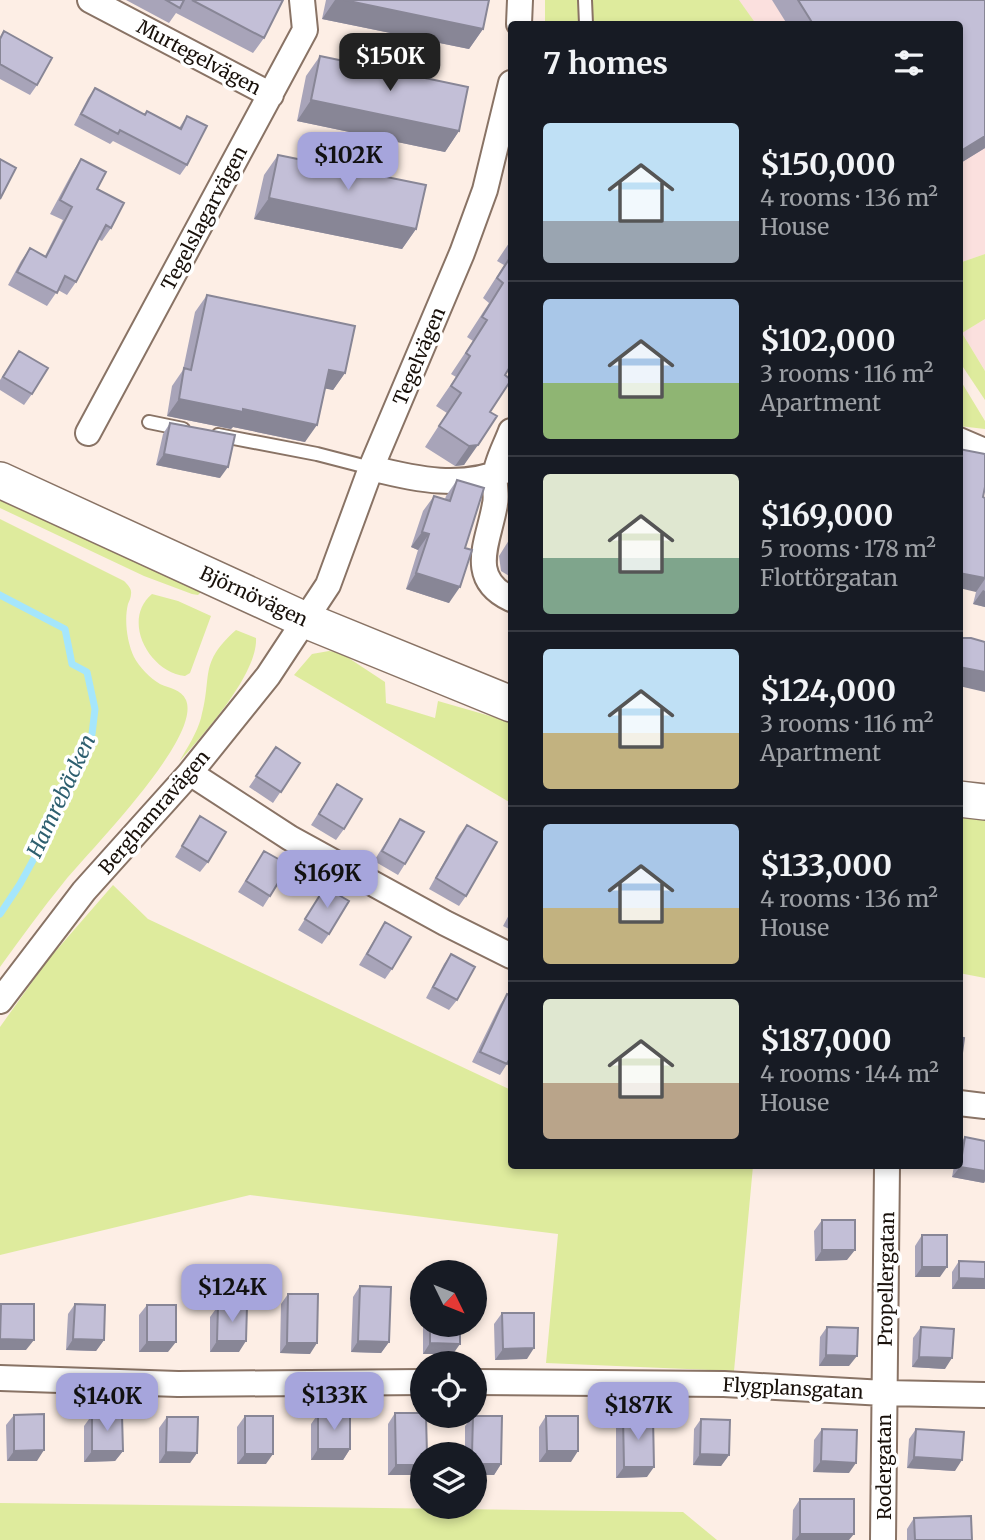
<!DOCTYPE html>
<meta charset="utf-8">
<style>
:root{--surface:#171b24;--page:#20242c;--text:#f1f3f6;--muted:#9ea1a6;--line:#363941;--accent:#a6a5dc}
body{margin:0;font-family:Merriweather,serif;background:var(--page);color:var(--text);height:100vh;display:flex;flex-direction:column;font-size:26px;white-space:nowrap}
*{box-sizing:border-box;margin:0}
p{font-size:23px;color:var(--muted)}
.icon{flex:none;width:38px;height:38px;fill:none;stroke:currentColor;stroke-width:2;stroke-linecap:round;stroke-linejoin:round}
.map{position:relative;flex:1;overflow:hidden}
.panel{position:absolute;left:508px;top:21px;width:455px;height:1148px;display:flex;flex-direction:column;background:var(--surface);border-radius:7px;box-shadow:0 4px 10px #0003}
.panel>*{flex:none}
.needle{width:46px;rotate:133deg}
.buttons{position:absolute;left:410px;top:1260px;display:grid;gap:14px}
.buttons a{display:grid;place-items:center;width:77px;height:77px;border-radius:50%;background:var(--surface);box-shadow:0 4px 10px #0003;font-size:35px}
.price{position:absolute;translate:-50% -60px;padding:0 16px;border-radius:14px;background:var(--accent);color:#111;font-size:23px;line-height:46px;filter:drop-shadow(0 2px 4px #0008)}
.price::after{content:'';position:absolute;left:50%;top:42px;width:21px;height:16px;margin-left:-10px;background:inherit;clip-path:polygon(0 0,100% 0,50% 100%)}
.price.current{background:#222;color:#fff}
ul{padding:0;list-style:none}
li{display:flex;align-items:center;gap:21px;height:175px;padding:0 35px}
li+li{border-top:2px solid var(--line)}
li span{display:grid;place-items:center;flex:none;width:196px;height:140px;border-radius:7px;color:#555}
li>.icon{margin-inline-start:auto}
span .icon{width:84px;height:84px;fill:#fffc;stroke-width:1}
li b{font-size:30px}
h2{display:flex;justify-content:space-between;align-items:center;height:84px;padding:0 35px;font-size:30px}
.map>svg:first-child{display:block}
.industrial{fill:#fbe0de}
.green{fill:#deeb9d}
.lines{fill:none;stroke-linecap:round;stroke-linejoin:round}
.stream{stroke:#a5e6fc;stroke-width:7}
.lane-casing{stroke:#897365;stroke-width:16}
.street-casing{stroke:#897365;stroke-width:28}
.secondary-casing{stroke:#897365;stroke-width:38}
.lane{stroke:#fff;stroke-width:12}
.street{stroke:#fff;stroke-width:24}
.secondary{stroke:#fff;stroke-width:35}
.wall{fill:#a8a4b9}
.shaded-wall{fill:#888696}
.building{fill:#c3bfd7;stroke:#888696;stroke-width:2}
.labels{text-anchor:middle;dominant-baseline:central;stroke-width:7;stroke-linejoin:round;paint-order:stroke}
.street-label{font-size:19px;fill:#18100a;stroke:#fff}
.water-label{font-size:21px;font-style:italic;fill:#2d5f6f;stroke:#fff}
</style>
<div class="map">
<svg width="985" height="1540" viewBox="0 0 985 1540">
<rect width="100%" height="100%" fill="#fdeee5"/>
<path class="industrial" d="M739 0H985V254L959 263V24H755Z
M985 319V371L962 333Z"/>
<path class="green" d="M545 0H739L756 24H545Z
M985 254V319L962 333 985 371V400L959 361V263Z
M959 378 985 421V429L959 426Z
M0 492 202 591 198 595 192 594 144 576 0 508Z
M0 519 124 581C128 585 132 589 131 594 131 598 129 601 128 604 124 620 127 642 134 657 139 667 150 678 160 684 169 688 181 689 186 700 202 738 89 851 64 882 42 909 21 938 0 967Z
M152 594 178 601 211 616 190 673 185 676C149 672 121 620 152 594Z
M236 630 256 638C258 674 203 735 179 762 187 748 197 733 201 718 213 675 198 664 236 630Z
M329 651 341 653 385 682 386 703 435 718 438 701 511 722V803L294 675 312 654Z
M959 812 985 814V978L959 973Z
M113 885 148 919 511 1090V1166H753L734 1371 546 1363 558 1234 250 1195 0 1255V1027L47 961Z
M0 1503 683 1512 717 1540H0Z"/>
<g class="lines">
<path class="stream" d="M0 595 65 629 72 664 87 672 95 709 92 734 63 786 42 844 20 884 0 914"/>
<defs>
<path id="lane" d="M585 0 586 24
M149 422 183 429
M218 435 317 454 371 468"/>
<path id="street" d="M90 0 271 95
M519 24 520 0
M511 431C506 445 496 462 495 477 494 486 497 495 495 504 489 541 466 578 511 599
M88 433 305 30 302 0
M959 440 980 449 985 455
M371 468C418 480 462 489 507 470
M190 773 290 838 445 923 511 956
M0 1001 84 891 190 773 268 676 328 585 371 468 462 253 485 190 511 83
M959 1103 985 1106
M0 1378 178 1384 422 1382
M474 1382 724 1384 884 1393 985 1395
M883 1540 887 1166"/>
<path id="secondary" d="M0 480 305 620 511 704
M959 799 985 802"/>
</defs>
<use href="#lane" class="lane-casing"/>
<use href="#street" class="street-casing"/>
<use href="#secondary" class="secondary-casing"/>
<use href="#lane" class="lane"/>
<use href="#street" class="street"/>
<use href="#secondary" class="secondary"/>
</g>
<path class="wall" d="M126 0H283L264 38 253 53 176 13 169 23Z
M326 0H489L483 29 469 49 322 19Z
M772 0H985V148L959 164V24H787Z
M4 31 37 85 30 95 0 79V37Z
M320 56 459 131 445 152 297 121 306 76Z
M95 88 144 114 179 128 187 116V165L180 175 113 141 110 144 74 125 88 98Z
M278 155 416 229 402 249 254 219 264 175Z
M81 159 97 189 111 228 102 241 98 239 76 282 67 295 58 290 47 306 8 285 21 261 30 248 45 256 63 220 50 214 72 173Z
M511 240V365L505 375 490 412 464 465 455 466 425 447 447 413 436 406 456 377 451 374 473 341 467 337 489 303 483 298 504 265 497 261Z
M207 295 345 373 333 390 325 388 305 442 233 427 231 429 167 416 172 386 183 370 195 312Z
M19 351 32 394 24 405 0 390V380Z
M170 423 220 478 156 465 163 434Z
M457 480 465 548 449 603 406 589 418 550 411 547 423 511 434 496 445 499 446 496Z
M983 497 985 498V607L973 604 976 592Z
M511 537V577L501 571 499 556Z
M276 747 300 763 273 803 249 787Z
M337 784 344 829 336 840 311 825Z
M200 816 208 862 200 872 175 857Z
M400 819 405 864 398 875 374 861Z
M467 825 466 896 459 906 429 889 459 835Z
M264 851 270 896 263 907 238 892Z
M325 887 329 934 322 944 298 930Z
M511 911V930L503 926Z
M385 922 392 969 385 979 359 965Z
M451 954 457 1000 449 1010 426 998 444 964Z
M507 994V1064L500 1075 472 1062 500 1005Z
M965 1137 985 1141V1181L984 1183 952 1177 954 1166H959V1145Z
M822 1220 847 1260 815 1261 814 1231Z
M922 1235 940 1277H915V1246Z
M959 1261 985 1262V1289H952V1272Z
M360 1286 389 1342 381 1353 351 1352 353 1297Z
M288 1294 310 1354 280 1353 281 1304Z
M75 1304 104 1340 96 1351 66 1350 68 1314Z
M147 1305 168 1352H139V1315Z
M218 1306 239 1352H210V1317Z
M502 1313 527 1359 495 1360 494 1324Z
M423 1325H460L453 1354H423Z
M827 1327 849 1366H819L820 1337Z
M921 1327 945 1369 912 1367 913 1338Z
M395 1413 419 1475H388V1424Z
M318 1414 350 1449 343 1460H311V1424Z
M14 1415 37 1461H7L6 1425Z
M92 1415 123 1451 115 1461 84 1462V1426Z
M245 1416 266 1464H237V1427Z
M473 1416 501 1464 494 1475H474V1454H465V1426Z
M546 1416 571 1462H539V1427Z
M167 1417 197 1453 190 1463H159V1428Z
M623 1417 647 1477 616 1478V1428Z
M701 1419 729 1455 721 1466 693 1465 694 1429Z
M822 1429 849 1473 813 1472 814 1440Z
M916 1429 955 1471 907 1468 909 1439Z
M800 1499 849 1540H792L793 1510Z
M914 1518 972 1540H907V1529Z"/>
<path class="shaded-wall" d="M335 0H344L483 29 469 49 322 19Z
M311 100 459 131 445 152 297 121Z
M985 136V148L959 164V152Z
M269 198 416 229 402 249 254 219Z
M329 370 345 373 333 390 317 387Z
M179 399 243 409 317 425 305 442 233 427 231 429 167 416Z
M478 445 464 465 455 466 469 446Z
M164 454 228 467 220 478 156 465Z
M422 532 429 534 418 550 411 547Z
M416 573 460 587 449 603 406 589Z
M959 573 985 578V579L976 592 959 588Z
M983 590 985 591V607L973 604Z
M959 667 985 672V692L959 686Z
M960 1167 985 1171V1181L984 1183 952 1177Z
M822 1250H855L847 1260 815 1261Z
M922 1267H947L940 1277H915Z
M959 1278 985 1279V1289H952Z
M0 1339 34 1340 26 1350H0Z
M73 1339 104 1340 96 1351 66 1350Z
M217 1341H246L239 1352H210Z
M358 1341 389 1342 381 1353 351 1352Z
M147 1342H176L168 1352H139Z
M287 1343H317L310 1354 280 1353Z
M430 1343 460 1344 453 1354H423Z
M534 1348 527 1359 495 1360 503 1349Z
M826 1355 857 1356 849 1366H819Z
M919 1357 952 1358 945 1369 912 1367Z
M318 1449H350L343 1460H311Z
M44 1450 37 1461H7L14 1451Z
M92 1451H123L115 1461 84 1462Z
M547 1451H578L571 1462H539Z
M166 1452 197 1453 190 1463H159Z
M245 1454H273L266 1464H237Z
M700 1454 729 1455 721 1466 693 1465Z
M914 1457 962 1460 955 1471 907 1468Z
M821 1461 856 1463 849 1473 813 1472Z
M474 1464H501L494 1475H474Z
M396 1465H422V1472L419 1475H388Z
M624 1467H654L647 1477 616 1478Z
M800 1534H854L849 1540H795Z"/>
<path class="building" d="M166 0H184L180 8Z
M192 0H283L264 38Z
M344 0H489L483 29Z
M798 0H985V136L959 152V24H813Z
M4 31 52 58 37 85 0 64V39Z
M320 56 468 87 459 131 311 100Z
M95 88 145 115 147 111 181 129 187 116 207 126 187 165 120 130 118 134 81 114Z
M278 155 426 185 416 229 269 198Z
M0 159 16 168 0 199Z
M81 159 106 172 97 189 124 203 111 228 106 225 76 282 65 276 57 293 17 272 30 248 46 257 72 207 60 200Z
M511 256V365L505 375 511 380 490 412 497 416 478 445 469 446 439 426 461 393 451 386 470 356 466 353 487 320 482 317 503 283 497 278Z
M207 295 355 326 345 373 329 370 317 425 243 409V412L179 399 184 368 191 370Z
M19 351 48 368 32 394 3 377Z
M170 423 235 435 228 467 164 454Z
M959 449 985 454V487L983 497 985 498V578L959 573Z
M457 480 484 488 465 548 472 550 460 587 416 573 429 534 422 532 434 496 450 501Z
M959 638H971L985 642V672L959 667Z
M276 747 300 763 281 792 256 776Z
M337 784 362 799 344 829 319 814Z
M200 816 226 832 208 862 182 846Z
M400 819 424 832 405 864 382 851Z
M467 825 497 842 466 896 436 878Z
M264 851 289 865 270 896 246 881Z
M325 887 349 901 329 934 305 919Z
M385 922 411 937 392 969 367 954Z
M451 954 475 967 457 1000 433 987Z
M507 994 511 996V1056L507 1064 480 1052Z
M959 1037 964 1038 960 1068H959Z
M965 1137 985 1141V1171L960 1167Z
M822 1220H855V1250H822Z
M922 1235H947V1267H922Z
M959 1261 985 1262V1279L959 1278Z
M360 1286 391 1287 389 1342 358 1341Z
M288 1294H318L317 1343H287Z
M1 1304H34V1340L0 1339Z
M75 1304 105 1305 104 1340 73 1339Z
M147 1305H176V1342H147Z
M218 1306H247L246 1341H217Z
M502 1313H534V1348L503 1349Z
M430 1325H460V1344L430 1343Z
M827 1327 858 1328 857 1356 826 1355Z
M921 1327 954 1329 952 1358 919 1357Z
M395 1413H422V1416H426L427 1454H422V1465H396Z
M44 1414V1450L14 1451V1415Z
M318 1414H350V1449H318Z
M92 1415H122L123 1451H92Z
M245 1416H273V1454H245Z
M473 1416H502L501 1464H474V1454H472Z
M546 1416H578V1451H547Z
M167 1417H198L197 1453 166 1452Z
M623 1417H653L654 1467H624Z
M701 1419 730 1420 729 1455 700 1454Z
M822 1429 857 1430 856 1463 821 1461Z
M916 1429 964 1432 962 1460 914 1457Z
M800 1499H854V1534H800Z
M971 1516 972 1540H915L914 1518Z"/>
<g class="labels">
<g class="street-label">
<text transform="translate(199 57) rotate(28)">Murtegelvägen</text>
<text transform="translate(204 218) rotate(-62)">Tegelslagarvägen</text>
<text transform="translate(419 356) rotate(-67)">Tegelvägen</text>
<text transform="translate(254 596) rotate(25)">Björnövägen</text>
<text transform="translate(154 812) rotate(-49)">Berghamravägen</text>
<text transform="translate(886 1279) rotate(-89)">Propellergatan</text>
<text transform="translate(793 1388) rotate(3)">Flygplansgatan</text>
<text transform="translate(884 1467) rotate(-90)">Rodergatan</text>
</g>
<g class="water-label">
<text transform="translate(61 796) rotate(-65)">Hamrebäcken</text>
</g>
</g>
</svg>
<div class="buttons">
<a><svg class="needle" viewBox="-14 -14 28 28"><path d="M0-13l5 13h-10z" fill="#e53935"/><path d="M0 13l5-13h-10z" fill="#9ea1a6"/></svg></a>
<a><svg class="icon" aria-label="locate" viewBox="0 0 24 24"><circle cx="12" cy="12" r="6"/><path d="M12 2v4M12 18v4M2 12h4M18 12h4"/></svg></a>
<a><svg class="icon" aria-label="layers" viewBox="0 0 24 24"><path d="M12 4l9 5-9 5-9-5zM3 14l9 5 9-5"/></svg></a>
</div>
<b class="price current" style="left:390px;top:93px">$150K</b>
<b class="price" style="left:348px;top:192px">$102K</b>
<b class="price" style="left:327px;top:910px">$169K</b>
<b class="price" style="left:232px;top:1324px">$124K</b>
<b class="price" style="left:334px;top:1432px">$133K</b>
<b class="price" style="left:107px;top:1433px">$140K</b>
<b class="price" style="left:638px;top:1442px">$187K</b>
<section class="panel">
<h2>7 homes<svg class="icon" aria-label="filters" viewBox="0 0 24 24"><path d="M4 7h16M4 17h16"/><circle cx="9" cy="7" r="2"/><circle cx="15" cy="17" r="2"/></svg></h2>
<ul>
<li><span style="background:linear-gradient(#bfe0f5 70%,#9aa5b1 0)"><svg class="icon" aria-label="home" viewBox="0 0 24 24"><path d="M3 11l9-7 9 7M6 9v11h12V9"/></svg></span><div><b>$150,000</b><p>4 rooms · 136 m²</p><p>House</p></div></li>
<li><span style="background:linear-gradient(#a9c7e8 60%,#8fb573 0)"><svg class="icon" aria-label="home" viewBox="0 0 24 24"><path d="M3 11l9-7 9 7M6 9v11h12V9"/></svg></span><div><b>$102,000</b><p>3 rooms · 116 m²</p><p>Apartment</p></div></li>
<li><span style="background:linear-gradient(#dfe7d0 60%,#7fa58c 0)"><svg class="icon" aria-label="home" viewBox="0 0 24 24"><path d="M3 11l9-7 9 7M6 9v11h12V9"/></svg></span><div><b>$169,000</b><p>5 rooms · 178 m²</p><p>Flottörgatan</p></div></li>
<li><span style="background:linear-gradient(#bfe0f5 60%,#c2b280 0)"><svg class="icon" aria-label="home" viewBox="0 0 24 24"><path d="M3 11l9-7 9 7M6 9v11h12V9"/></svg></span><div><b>$124,000</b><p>3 rooms · 116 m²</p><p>Apartment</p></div></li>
<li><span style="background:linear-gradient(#a9c7e8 60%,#c2b280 0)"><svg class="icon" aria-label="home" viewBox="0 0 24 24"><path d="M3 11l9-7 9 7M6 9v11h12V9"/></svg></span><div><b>$133,000</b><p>4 rooms · 136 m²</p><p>House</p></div></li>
<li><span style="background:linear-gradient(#dfe7d0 60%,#b9a48a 0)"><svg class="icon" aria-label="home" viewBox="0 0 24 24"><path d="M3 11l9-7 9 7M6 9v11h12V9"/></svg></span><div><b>$187,000</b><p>4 rooms · 144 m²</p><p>House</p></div></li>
</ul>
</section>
</div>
